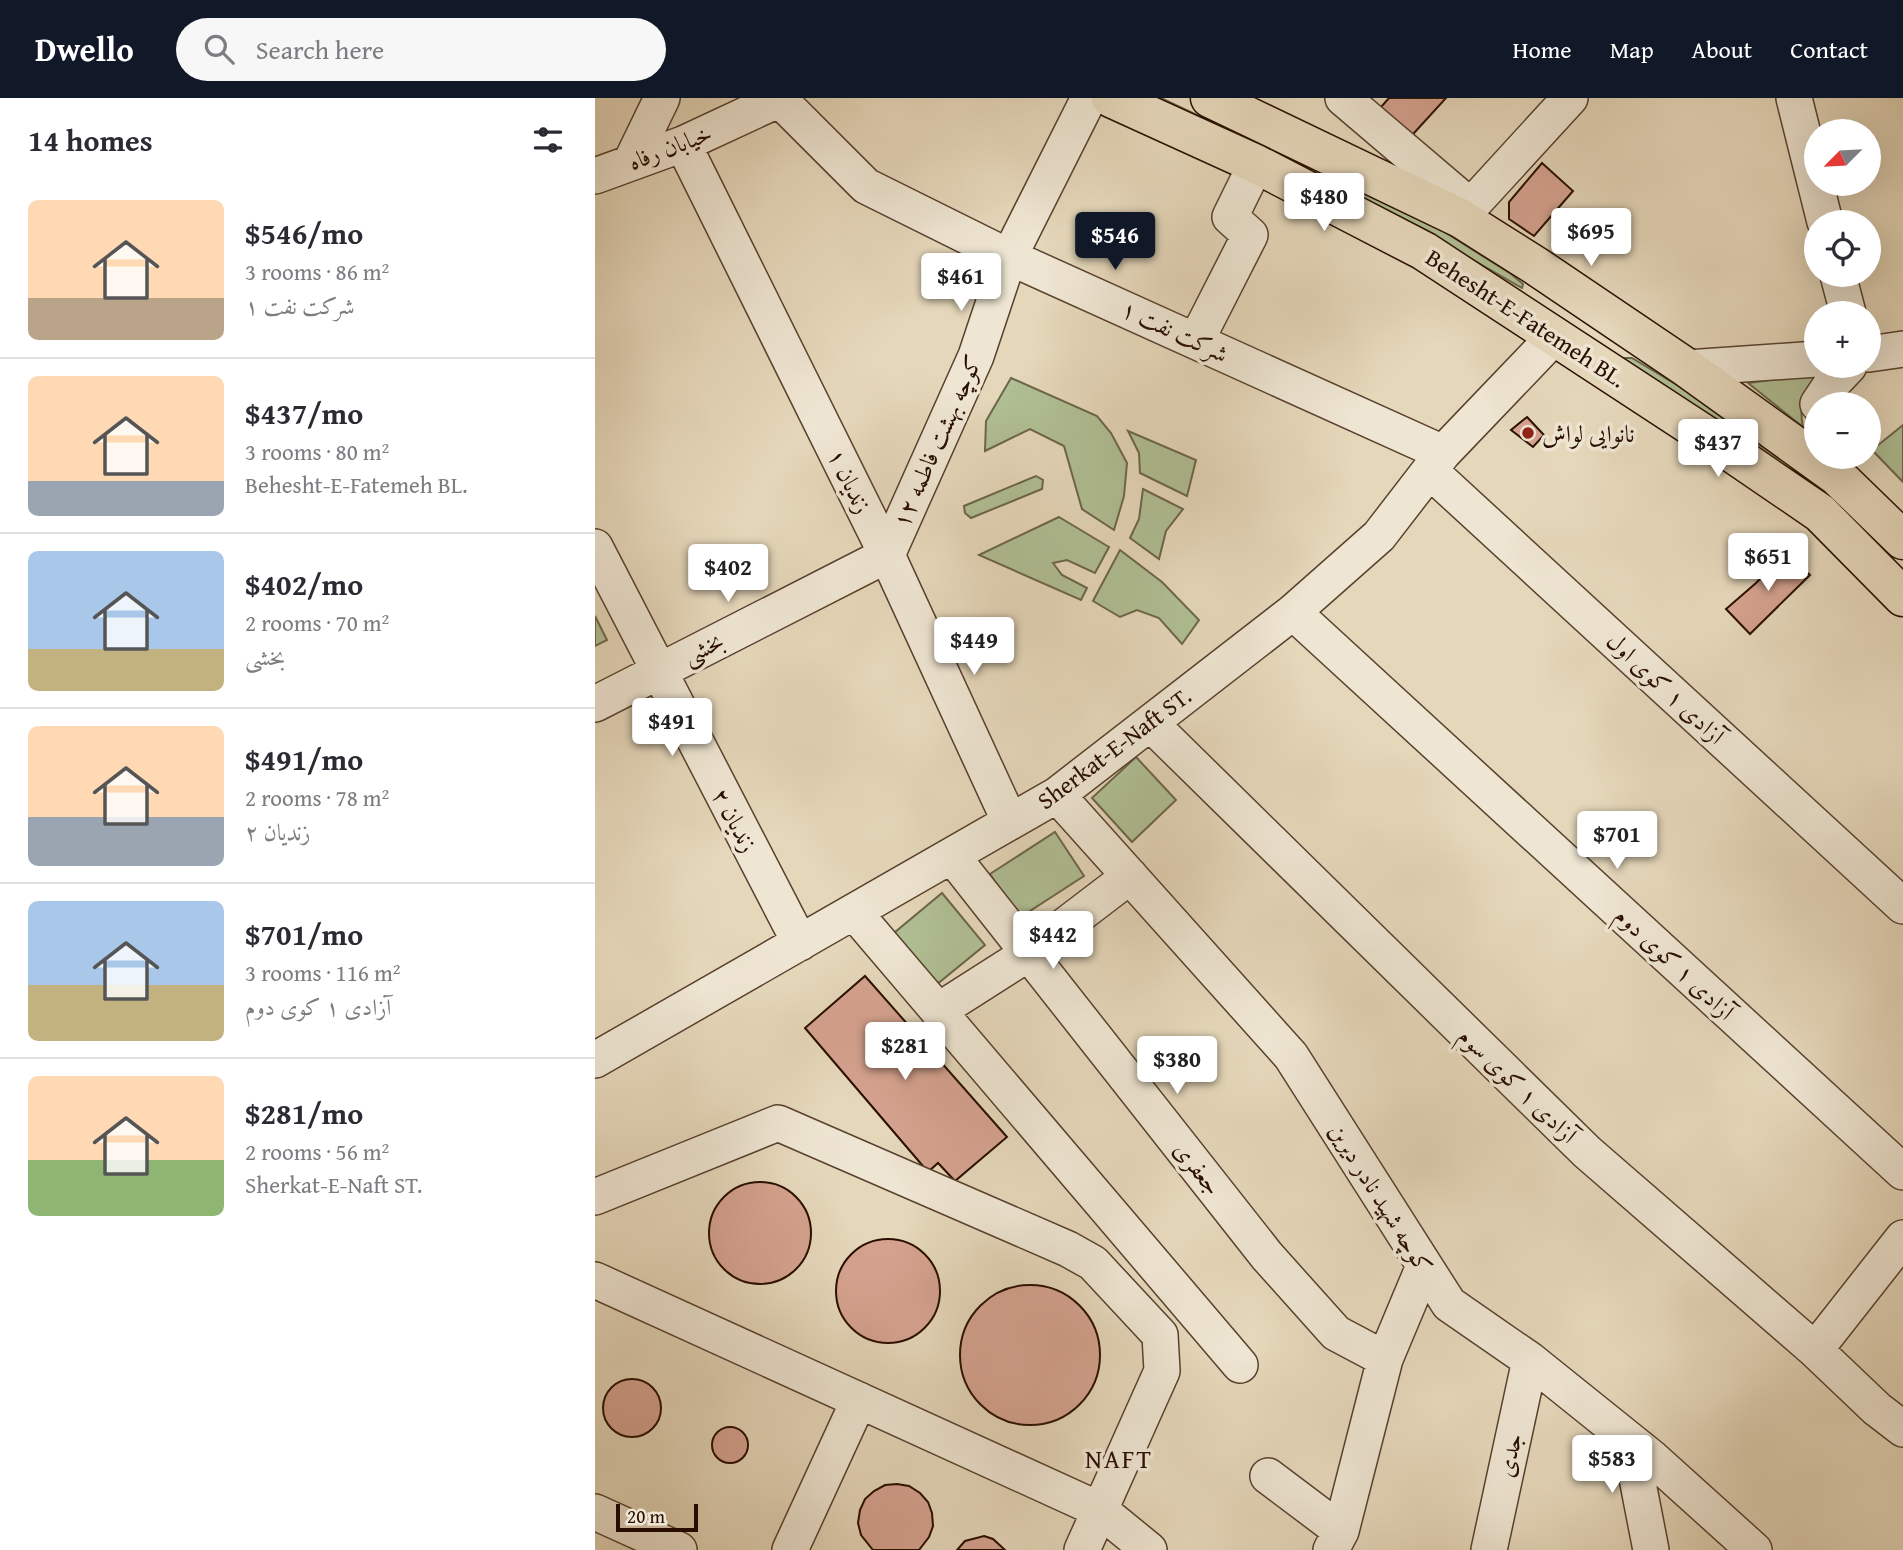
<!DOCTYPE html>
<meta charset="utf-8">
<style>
:root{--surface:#fff;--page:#f7f7f7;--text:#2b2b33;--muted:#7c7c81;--line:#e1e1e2;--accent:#111827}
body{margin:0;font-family:"Gentium Book Plus",Amiri,serif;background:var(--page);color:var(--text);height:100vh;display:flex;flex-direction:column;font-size:26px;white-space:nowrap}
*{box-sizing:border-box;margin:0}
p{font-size:23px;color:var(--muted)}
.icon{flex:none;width:38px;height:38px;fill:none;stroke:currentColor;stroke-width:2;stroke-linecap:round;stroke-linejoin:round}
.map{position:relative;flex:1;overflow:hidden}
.panel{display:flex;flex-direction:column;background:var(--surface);width:595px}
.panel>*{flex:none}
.needle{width:46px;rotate:246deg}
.controls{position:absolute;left:1209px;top:21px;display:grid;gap:14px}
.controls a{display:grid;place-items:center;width:77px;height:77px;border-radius:50%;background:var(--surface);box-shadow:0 7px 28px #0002;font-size:35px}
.scale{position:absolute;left:21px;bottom:18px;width:82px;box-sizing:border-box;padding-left:7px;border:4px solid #290e00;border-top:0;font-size:19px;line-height:24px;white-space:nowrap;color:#290e00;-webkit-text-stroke:5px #eee5d2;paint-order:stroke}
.price{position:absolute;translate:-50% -60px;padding:0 16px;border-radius:7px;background:#fff;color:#222;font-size:23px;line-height:46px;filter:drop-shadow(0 2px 4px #0008)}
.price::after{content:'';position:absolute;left:50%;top:42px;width:21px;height:16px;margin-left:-10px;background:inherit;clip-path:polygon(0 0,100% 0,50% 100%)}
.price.on{background:var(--accent);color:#fff}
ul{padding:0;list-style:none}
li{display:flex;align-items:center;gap:21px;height:175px;padding:0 28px}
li+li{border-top:2px solid var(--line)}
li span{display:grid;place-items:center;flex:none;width:196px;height:140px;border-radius:10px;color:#555}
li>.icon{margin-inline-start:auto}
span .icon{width:84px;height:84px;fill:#fffc;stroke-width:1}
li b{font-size:30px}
h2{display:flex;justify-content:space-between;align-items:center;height:84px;padding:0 28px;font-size:30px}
header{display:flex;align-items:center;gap:42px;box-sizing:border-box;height:98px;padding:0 35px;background:var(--accent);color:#fff}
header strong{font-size:33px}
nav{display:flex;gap:38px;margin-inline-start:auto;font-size:24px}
.search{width:490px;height:63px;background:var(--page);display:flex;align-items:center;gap:18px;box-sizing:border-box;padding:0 24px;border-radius:38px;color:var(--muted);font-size:26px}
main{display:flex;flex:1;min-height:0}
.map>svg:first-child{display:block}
.green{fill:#b0bf94;stroke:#6c664a;stroke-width:2}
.building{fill:#d5a28f;stroke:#290e00;stroke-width:2}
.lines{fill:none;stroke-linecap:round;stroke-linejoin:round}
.minor-casing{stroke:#58402e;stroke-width:38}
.major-casing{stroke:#290e00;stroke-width:41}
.minor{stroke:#eee5d2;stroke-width:35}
.major{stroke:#e5d7ba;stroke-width:38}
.poi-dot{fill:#8f2418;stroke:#eee5d2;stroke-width:2.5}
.labels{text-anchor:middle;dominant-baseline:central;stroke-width:7;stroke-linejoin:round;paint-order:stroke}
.street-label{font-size:24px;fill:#290e00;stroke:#eee5d2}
.poi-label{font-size:24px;fill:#290e00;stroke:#eee5d2;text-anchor:start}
.neighbourhood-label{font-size:26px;letter-spacing:2px;fill:#290e00;stroke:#eee5d2}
</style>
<header>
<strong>Dwello</strong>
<div class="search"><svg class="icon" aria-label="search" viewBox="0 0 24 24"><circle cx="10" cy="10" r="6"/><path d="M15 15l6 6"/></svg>Search here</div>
<nav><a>Home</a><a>Map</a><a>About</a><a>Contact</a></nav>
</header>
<main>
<section class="panel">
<h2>14 homes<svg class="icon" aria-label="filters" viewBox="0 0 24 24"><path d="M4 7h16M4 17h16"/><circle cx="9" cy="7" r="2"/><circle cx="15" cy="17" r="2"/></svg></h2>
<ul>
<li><span style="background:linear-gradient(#ffd9b3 70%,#b9a48a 0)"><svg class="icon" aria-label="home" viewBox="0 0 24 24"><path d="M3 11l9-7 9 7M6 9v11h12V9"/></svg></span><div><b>$546/mo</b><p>3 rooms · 86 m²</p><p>شرکت نفت ۱</p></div></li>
<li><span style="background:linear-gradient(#ffd9b3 75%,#9aa5b1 0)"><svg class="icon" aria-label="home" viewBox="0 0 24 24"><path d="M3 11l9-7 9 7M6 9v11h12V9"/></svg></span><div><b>$437/mo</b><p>3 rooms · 80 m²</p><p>Behesht-E-Fatemeh BL.</p></div></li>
<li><span style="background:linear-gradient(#a9c7e8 70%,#c2b280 0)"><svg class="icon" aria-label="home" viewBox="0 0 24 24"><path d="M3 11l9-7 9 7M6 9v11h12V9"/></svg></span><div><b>$402/mo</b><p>2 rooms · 70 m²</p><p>بخشی</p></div></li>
<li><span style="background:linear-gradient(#ffd9b3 65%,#9aa5b1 0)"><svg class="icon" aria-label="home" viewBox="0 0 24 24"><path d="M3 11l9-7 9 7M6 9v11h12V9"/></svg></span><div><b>$491/mo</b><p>2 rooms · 78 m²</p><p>زندیان ۲</p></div></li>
<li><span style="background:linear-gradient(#a9c7e8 60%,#c2b280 0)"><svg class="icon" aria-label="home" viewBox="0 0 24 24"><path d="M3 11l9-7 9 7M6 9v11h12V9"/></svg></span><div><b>$701/mo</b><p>3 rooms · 116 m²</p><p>آزادی ۱ کوی دوم</p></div></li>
<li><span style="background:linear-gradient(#ffd9b3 60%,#8fb573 0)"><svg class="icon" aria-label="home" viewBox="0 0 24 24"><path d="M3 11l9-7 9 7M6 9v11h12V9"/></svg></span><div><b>$281/mo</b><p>2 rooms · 56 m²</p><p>Sherkat-E-Naft ST.</p></div></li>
</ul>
</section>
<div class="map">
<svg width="1308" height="1452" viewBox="0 0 1308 1452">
<rect width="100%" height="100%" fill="#e5d7ba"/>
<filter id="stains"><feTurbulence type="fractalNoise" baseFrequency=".00286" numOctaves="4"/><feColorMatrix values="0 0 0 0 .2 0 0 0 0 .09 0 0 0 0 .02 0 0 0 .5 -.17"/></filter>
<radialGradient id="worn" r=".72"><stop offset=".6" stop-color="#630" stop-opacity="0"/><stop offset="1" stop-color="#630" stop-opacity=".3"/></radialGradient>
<path class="green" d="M534 0H566L848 133 916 176 928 186 927 190 845 143Z
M1028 260H1037L1102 299 1210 369 1297 457 1289 463 1022 262Z
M1227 275C1209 292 1203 305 1208 329L1153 285Z
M416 280 502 318 516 335 532 365 529 398 519 432 487 411 469 348 435 331 390 353 391 323Z
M1308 327V384L1277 352Z
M533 333 601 362 592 398 545 375 544 355Z
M441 378 448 382 447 391 376 420 370 415 369 408Z
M548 391 588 411 571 433 564 461 535 440 544 421Z
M464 419 514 449 500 475 472 462 458 465 467 477 492 490 486 502 384 457Z
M525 452 567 484 604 522 587 546 564 520 542 512 525 519 498 503Z
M0 518 12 542 0 548Z
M541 659 581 702 537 744 497 700Z
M460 734 489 778 424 820 395 776Z
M347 795 390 847 341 887 299 835Z"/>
<path class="building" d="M794 0H851L809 46 778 18Z
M947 65 978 93 939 138 914 121V104Z
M932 319 949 337 938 349 916 332Z
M1190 454 1215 477 1155 536 1131 511 1161 485Z
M270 878 412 1039 360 1083 343 1065 333 1074 210 930Z
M114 1135a51 51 0 1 1 102 0a51 51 0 1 1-102 0Z
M241 1193a52 52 0 1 1 104 0a52 52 0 1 1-104 0Z
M365 1257a70 70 0 1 1 140 0a70 70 0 1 1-140 0Z
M8 1310a29 29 0 1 1 58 0a29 29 0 1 1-58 0Z
M117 1347a18 18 0 1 1 36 0a18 18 0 1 1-36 0Z
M302 1386 314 1388 325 1395 333 1404 337 1415 338 1428 334 1439 324 1452H278L266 1437 263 1425 265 1412 270 1401 279 1393 290 1387Z
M389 1438 398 1441 410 1452H362L370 1443Z"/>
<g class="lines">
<defs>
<path id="minor" d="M748 0 876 109
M1199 0 1230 124
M185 2 271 88 414 159 848 355
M88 46 292 457 415 724
M36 64 67 0
M0 78 88 46 187 0
M865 120 975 0
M1243 177 1253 215
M601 243 655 137 635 119 661 66
M1274 256 1308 251
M1092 270 1222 261
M1223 306 1235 288 1254 268
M835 373 1308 808
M0 449 205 845
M292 457 381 258 414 159 494 0
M698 514 1308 1074
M0 606 292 457
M555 625 992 1054 1220 1252 1282 1311 1308 1331
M462 697 696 958 854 1206 935 1262 1057 1360 1159 1452
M357 758 672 1158 741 1235 790 1261
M259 814 645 1267
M343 913 434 855 535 778
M0 962 462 697 698 514 784 438 848 355 959 239
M0 1099 183 1025 473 1151 498 1165 565 1237 567 1273 487 1452
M0 1182 505 1412 554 1452
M1220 1252 1308 1140
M673 1378 746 1433
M0 1414 84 1452
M195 1452 264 1302
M736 1452 746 1433 790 1261 829 1168
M894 1452 935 1262
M1056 1452 1042 1380 1057 1360"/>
<path id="major" d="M516 0 661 66 829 153 1130 350 1225 415 1308 499
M615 0 865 120 941 168 1092 270 1242 378 1308 442"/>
</defs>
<use href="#minor" class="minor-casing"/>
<use href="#major" class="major-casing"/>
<use href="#minor" class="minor"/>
<use href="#major" class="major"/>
</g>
<circle class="poi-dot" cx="933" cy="335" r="7"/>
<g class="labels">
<g class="street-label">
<text transform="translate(75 49) rotate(-21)">خیابان رفاه</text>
<text transform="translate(931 220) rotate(33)">Behesht-E-Fatemeh BL.</text>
<text transform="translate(580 233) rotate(25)">شرکت نفت ۱</text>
<text transform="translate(342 343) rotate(-66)">کوچه بهشت فاطمه ۱۲</text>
<text transform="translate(255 383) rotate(64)">زندیان ۱</text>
<text transform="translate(108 550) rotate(-27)">بخشی</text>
<text transform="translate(1071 590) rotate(43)">آزادی ۱ کوی اول</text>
<text transform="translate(519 650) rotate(-37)">Sherkat-E-Naft ST.</text>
<text transform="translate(140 722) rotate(62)">زندیان ۲</text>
<text transform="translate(1080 865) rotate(43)">آزادی ۱ کوی دوم</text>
<text transform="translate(923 987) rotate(44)">آزادی ۱ کوی سوم</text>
<text transform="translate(603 1070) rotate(52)">جعفری</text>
<text transform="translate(786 1100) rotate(58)">کوچه شهید نادر دیرین</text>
<text transform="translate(914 1357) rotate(-78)">جدی</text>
</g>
<g class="poi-label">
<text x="947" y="335">نانوایی لواش</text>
</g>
<g class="neighbourhood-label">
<text x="524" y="1360">NAFT</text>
</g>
</g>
<rect width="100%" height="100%" filter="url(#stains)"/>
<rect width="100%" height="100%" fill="url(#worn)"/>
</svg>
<div class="controls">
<a><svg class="needle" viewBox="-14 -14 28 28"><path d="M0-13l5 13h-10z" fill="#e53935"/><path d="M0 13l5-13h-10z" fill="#7c7c81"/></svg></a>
<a><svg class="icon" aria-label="locate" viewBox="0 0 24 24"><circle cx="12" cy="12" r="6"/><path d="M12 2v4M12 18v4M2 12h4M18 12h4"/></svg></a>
<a>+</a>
<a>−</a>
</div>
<div class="scale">20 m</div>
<b class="price" style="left:729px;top:135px">$480</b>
<b class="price" style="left:996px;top:170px">$695</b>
<b class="price on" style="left:520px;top:174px">$546</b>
<b class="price" style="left:366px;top:215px">$461</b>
<b class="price" style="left:1123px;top:381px">$437</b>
<b class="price" style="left:1173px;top:495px">$651</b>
<b class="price" style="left:133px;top:506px">$402</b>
<b class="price" style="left:379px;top:579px">$449</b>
<b class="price" style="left:77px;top:660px">$491</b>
<b class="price" style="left:1022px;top:773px">$701</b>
<b class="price" style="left:458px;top:873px">$442</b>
<b class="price" style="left:310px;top:984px">$281</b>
<b class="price" style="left:582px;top:998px">$380</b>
<b class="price" style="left:1017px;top:1397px">$583</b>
</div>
</main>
